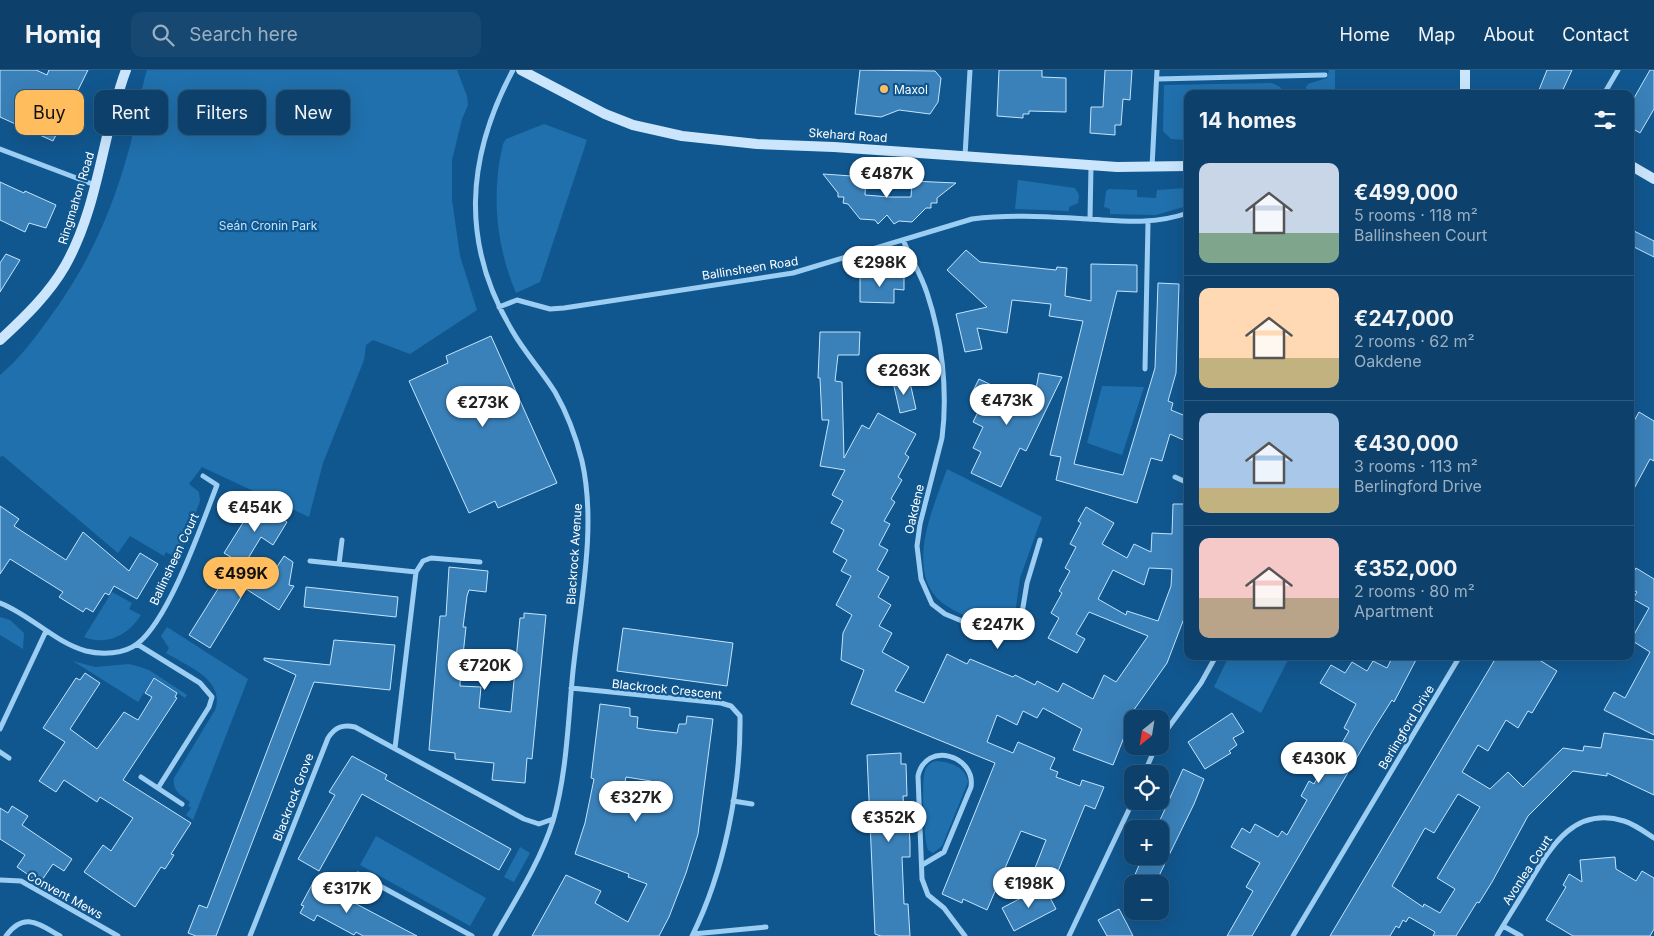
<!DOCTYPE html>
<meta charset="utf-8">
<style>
:root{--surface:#0d416b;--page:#164871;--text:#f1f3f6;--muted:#9aafc1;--line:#2d5a7e;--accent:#ffbd5d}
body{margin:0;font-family:Inter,sans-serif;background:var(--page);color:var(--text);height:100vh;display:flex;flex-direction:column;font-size:19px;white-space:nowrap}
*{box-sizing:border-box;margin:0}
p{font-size:16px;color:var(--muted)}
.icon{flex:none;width:28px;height:28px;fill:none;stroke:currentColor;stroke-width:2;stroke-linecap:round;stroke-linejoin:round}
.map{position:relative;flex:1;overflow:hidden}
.details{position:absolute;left:1184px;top:20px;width:450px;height:570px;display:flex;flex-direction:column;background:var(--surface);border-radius:10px;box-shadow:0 5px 20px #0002,0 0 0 1px var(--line)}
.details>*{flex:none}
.hud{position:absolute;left:15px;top:20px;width:475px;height:45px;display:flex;gap:10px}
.needle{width:32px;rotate:210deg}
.tools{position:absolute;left:1124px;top:640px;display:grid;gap:10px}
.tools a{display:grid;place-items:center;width:45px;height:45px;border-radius:10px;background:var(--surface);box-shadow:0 5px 20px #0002,0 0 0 1px var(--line);font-size:25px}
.price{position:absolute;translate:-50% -42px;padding:0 11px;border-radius:18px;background:#fff;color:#222;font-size:16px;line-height:32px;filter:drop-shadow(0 1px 2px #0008)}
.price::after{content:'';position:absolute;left:50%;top:30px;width:15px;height:11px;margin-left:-8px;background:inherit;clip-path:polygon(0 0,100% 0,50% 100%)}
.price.selected{background:var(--accent);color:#111}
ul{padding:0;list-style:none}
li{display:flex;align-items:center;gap:15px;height:125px;padding:0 15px}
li+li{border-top:1px solid var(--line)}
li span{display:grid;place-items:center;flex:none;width:140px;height:100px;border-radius:10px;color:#555}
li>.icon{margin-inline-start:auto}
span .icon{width:60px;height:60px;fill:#fffc;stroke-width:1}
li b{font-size:21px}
h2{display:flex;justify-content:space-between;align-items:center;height:60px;padding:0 15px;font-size:21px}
.pill{padding:0 18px;border-radius:10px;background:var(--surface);box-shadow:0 5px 20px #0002,0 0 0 1px var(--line);font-size:18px;line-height:45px}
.pill.selected{background:var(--accent);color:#111}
header{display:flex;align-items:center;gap:30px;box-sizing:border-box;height:70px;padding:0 25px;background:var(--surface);border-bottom:1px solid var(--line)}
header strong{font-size:24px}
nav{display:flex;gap:28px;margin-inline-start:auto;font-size:18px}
.search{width:350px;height:45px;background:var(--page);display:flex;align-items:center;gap:12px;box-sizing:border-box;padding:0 18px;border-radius:10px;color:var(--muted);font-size:19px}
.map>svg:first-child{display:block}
.green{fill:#2070ad}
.building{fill:#3a81b9;stroke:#c3e4fd;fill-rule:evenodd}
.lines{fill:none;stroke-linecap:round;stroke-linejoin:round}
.street{stroke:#9ccdf2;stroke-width:5}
.secondary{stroke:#cbe6fc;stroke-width:10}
.poi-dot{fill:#ffbd5d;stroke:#11578f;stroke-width:2}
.labels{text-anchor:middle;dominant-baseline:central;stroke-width:4.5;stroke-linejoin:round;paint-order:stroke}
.poi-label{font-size:12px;fill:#fff;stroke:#11578f;text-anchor:start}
.street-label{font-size:12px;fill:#fff;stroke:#11578f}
.park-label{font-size:12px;fill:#c3e4fd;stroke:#11578f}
</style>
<header>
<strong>Homiq</strong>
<div class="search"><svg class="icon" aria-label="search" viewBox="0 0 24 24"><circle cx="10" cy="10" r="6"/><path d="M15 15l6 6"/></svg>Search here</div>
<nav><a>Home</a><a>Map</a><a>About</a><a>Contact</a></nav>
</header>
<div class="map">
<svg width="1654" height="866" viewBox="0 0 1654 866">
<rect width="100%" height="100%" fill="#11578f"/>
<path class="green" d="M147 0H457L467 26 468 35 462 49 452 90V130L460 186 477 240 410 284 373 270 366 275 364 290 323 393 309 447 202 397 189 414 199 422 200 431 179 489 166 482 164 486 130 466 118 483 3 386 0 387V305C18 290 31 273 45 254 91 193 117 131 135 56 140 37 141 18 147 0Z
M1329 0H1335V24H1307L1306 17 1308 14 1327 8Z
M1272 13 1280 17 1285 24H1188L1187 70 1171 69 1163 61 1164 15Z
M544 54 587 70 540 212 516 223C496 176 491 124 503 74L506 69Z
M1018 110 1075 118 1079 125 1078 133 1069 137V141L1015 139Z
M1187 118V136L1156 145 1110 144V139L1104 137 1106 121 1109 119 1137 120V127L1156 128 1157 120Z
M1102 316 1144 317 1122 385 1087 373Z
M947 399 1042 447 1020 508 1015 544C1008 555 993 556 981 552 966 546 947 539 937 528 906 495 935 433 947 399Z
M112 522 132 533 129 539 141 545C128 565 108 576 84 567Z
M0 547 10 550 24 563 23 579 0 565Z
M167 557 248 609 193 750 186 745 191 738 188 736 190 732C181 725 172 721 174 708L215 640C226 610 187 596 166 583L169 578 161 566Z
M1229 586H1290L1261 643 1214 617Z
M73 591 95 597 129 594 137 596 149 600 187 625 185 628 154 607 138 632Z
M937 691C950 692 966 697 968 712L942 776 933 783 928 780C924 770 921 711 925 701 927 695 931 692 937 691Z
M376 766 486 828 470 856 360 795Z
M520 777 530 783 514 812 504 807Z"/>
<path class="building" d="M0 0H36L47 5 49 0H88L53 71 0 47Z
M860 0 935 1 941 8 938 32 930 44 899 40 881 47 855 44Z
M999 0H1042V7L1066 8V42L1029 41V44H1023V48L997 46Z
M1105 0H1132L1130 30 1123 29 1121 55H1115V65L1090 63 1091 37H1103Z
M1547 0H1572L1561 24 1539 20Z
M1650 0H1654V39L1640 63 1630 57V35Z
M823 104 866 107 865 125 890 127H911L912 111 956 113 937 128V133H931V138H926L912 152 899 151 894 154 887 145 878 154 875 150 860 149 848 134 843 133 844 127H838V123Z
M0 112 24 123 25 121 56 135 46 158 29 153 25 162 0 150Z
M1630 159 1654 171V187L1630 175Z
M966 180 980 192 1056 200 1057 197 1067 198 1065 226 1091 231V194L1137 195V222L1117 221 1074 394 1123 405 1155 298 1158 213 1179 214 1176 303 1168 331 1173 333 1171 340 1188 347V372L1170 364 1162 391 1151 388 1137 433 1056 410 1061 387 1050 385 1083 251 1049 246 1051 234 1012 230 1007 263 977 258 982 279 965 282 956 244 987 237 947 200Z
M6 184 20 190 0 222V193Z
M860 204 904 205V220L894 219V233L860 232Z
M820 262H860L859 285H838L835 311 842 312 844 388 862 355 869 359 878 343 916 364 905 384 909 387 898 407 902 410 891 429 895 432 884 451 890 454 879 475 888 480 877 500 889 507 878 527 891 535 879 556 892 563 882 582 909 597 895 621 924 633 947 584 967 594 970 589 1013 607 1015 605 1035 615 1037 611 1058 622 1063 613 1093 629 1104 605 1116 612 1148 566 1089 542 1076 564 1085 569 1077 583 1048 568 1059 548 1051 543 1062 523 1059 521 1070 501 1065 498 1076 477 1070 474 1081 453 1078 451 1086 437 1114 453 1102 474 1127 488 1134 474 1151 482 1152 463 1172 464 1173 434H1188V538L1167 593 1126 651 1130 652 1113 695 1073 680 1082 659 1043 638 1037 648 1023 641 1017 655 997 645 987 672 1013 683 1018 672 1055 688 1050 699 1058 702 1056 707 1080 716 1082 710 1104 717 1095 739 1085 735 1056 806 1035 798 1046 770 1021 761 987 840 963 829 962 833 942 824 995 693 851 634 864 600 841 590 843 563 852 545 836 535 851 506 841 501 847 490 833 482 844 460 831 453 843 431 832 425 845 400 820 396 829 350H822L820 308H818ZM1149 498 1172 499 1171 516 1158 551 1127 541 1126 545 1098 529 1113 500 1144 515Z
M491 266 557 413 498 438 495 431 469 443 409 311 448 293 446 286Z
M1039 303 1062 307 1026 381 1020 378 1001 417 971 403 981 382 973 378 983 357 973 352 984 330 971 325 979 309 1033 335Z
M909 308 916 339 900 343 893 312Z
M1639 342 1654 351V391L1650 389 1630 426V358Z
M256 432 287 452 273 475 261 467 244 495 224 483Z
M0 436 19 449 14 456 66 490 83 462 129 501 140 483 158 494 137 529 114 516 109 525 105 523 93 542 86 538 83 542 59 527 63 522 10 489 0 504Z
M284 486 293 492 289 515 294 516 279 540 246 519 210 578 189 565 233 495 265 515Z
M449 497 488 501 486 522 469 520 467 526 463 557H466L460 613V616L481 617 479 638 511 642 520 548H524V543L546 545 532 689 527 688 525 713 492 710 494 693 455 689V683L429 680 440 546H446Z
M1636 498 1654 509V665L1604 640 1614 622 1625 628 1650 582 1631 570 1649 538 1633 529 1637 522 1630 518V509Z
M306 517 398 527 396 547 304 537Z
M623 558 733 573 727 616 617 601Z
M334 570 395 575 390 620 314 612 216 866H196L188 863 199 835 207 838 296 605 264 590V588L330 595Z
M1393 586H1418L1394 632 1392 630 1373 660 1252 866H1227L1253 821 1246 817 1260 793 1231 777 1242 758 1250 763 1255 754 1278 767 1282 761 1287 765 1307 730 1301 726 1309 711 1314 714 1330 685 1334 687 1349 661 1344 658 1356 634 1320 613 1331 595 1345 603 1352 592 1367 601 1373 591 1387 598Z
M1497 586H1533L1557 601 1532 643 1528 641 1518 658 1506 650 1488 681 1478 675 1462 702 1490 719 1508 702 1523 717 1563 678 1583 681 1584 676 1601 678 1604 663 1654 670V725L1607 703V706L1573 701 1528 746 1492 812 1479 833 1477 832 1456 866H1433L1435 862 1409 847 1406 852 1403 850 1399 858 1396 856 1390 866H1330ZM1458 724 1480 737 1437 808 1455 819 1440 843 1424 834 1423 837 1392 816 1425 758 1434 763Z
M85 603 100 613 70 659 97 679 124 642 138 650 152 627 145 623 154 608 177 623 175 627 177 628 123 710 191 753 171 784 174 785 165 799 161 797 135 837 84 802 103 775 111 781 133 748 100 727 97 732 64 710 56 722 39 711 65 672 43 658 76 608 80 610Z
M600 634 630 638V646L638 647 637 658 650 660 677 663 679 654H686L687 646 713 649 698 764 686 803 669 847 659 866H532L566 805 601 821 595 833 628 852 647 814 628 807 629 804 575 784 585 753 594 709 591 708ZM626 707 651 711 647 737 621 732Z
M1232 643 1244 662 1233 668 1237 675 1229 681 1231 683 1205 699 1188 672Z
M901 683V694H906L907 726H903L905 755H909L910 773V787H902L904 834H908L910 866H881L875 864 867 685Z
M352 686 387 705 385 709 511 779 499 800 362 724 319 801 298 789 335 725 329 722Z
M1183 699 1204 709 1194 734 1155 814H1131L1143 786H1160V759H1156Z
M12 736 28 746 22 755 72 789 64 801 53 794 40 813 17 797 25 785 0 769V738L8 743Z
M1615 787 1616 799 1636 811 1642 801 1654 808V859L1650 866H1573L1546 850 1566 817 1563 815 1569 804 1582 812 1580 790Z
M315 809 345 828 417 866H363L356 862 354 865 317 845 314 851 300 843 304 836 301 835Z
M1044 816 1056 839 1014 861 1002 838Z
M1119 839 1127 854 1133 866H1107L1098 850Z"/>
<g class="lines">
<path class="street" d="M1157 9 1325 5
M1604 24 1618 0
M0 79 95 115
M965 86 970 0
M1152 97 1157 0
M1090 149 1091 96
M903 170C911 188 921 205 927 223 942 268 948 321 942 368L920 454 917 476 921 509 932 534 945 544 991 563H1001L1011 560 1021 549 1027 513 1040 470
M499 237 517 230 550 239 564 238 793 203 972 149C1011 144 1050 147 1088 149 1125 151 1152 155 1188 143
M1145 299 1148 153
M1175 407 1188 413
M310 491 416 502
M339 494 342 470
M0 533C31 545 54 572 86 581 102 585 124 584 137 574 169 550 202 454 217 415L203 406
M137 574 200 613 212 627 209 637 158 718
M571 618 721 633 731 636 740 646C741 717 724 802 692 866
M0 659 46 561
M1160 669 1201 613 1216 586
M395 678 416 502 423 491 431 488 480 492
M0 682 9 688
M1144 704 1156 676
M141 707 182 734
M733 731 752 734
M922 795 944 782 971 717C976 686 926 670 918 706L922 809 928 825 944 838 965 866
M358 804 472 866
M0 810 21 811 118 866
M1503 856 1521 866
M693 864 766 857
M6 866C24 841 39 854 60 866
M250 866 328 668C335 657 343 654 355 657L524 749 539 754 553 749
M495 866C516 829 540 792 553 751 567 703 568 650 573 601 580 534 597 457 582 391 576 367 567 343 555 322 542 301 525 283 513 262 460 174 466 88 513 0
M1069 866 1133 731
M1293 866 1460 586
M1497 866C1508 847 1520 829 1531 810 1552 775 1575 736 1624 751 1634 754 1645 762 1654 768"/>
<path class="secondary" d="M521 0 605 44 633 55 682 66 757 74 834 77 1117 97 1188 96
M1465 0V24
M1630 95 1654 109
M0 270C24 248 49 224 65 196 99 136 102 64 126 0"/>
</g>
<circle class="poi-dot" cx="884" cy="19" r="5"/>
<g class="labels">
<g class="poi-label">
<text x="894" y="19">Maxol</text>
</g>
<g class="street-label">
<text transform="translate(848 65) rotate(4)">Skehard Road</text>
<text transform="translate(76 128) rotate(-73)">Ringmahon Road</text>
<text transform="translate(750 198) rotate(-9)">Ballinsheen Road</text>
<text transform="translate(914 439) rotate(-77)">Oakdene</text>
<text transform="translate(574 484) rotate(-86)">Blackrock Avenue</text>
<text transform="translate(174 489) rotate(-65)">Ballinsheen Court</text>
<text transform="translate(667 619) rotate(6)">Blackrock Crescent</text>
<text transform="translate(1406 657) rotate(-59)">Berlingford Drive</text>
<text transform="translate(293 727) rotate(-69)">Blackrock Grove</text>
<text transform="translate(1527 800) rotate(-57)">Avonlea Court</text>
<text transform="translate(65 825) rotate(29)">Convent Mews</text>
</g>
<g class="park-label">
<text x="268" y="155">Seán Cronin Park</text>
</g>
</g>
</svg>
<div class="tools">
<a><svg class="needle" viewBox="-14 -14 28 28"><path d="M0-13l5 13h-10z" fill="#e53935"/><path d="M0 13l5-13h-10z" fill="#9aafc1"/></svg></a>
<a><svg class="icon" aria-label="locate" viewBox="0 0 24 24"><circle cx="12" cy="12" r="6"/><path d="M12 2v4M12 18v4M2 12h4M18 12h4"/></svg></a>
<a>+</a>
<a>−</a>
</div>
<b class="price" style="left:887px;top:129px">€487K</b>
<b class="price" style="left:880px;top:218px">€298K</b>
<b class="price" style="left:904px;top:326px">€263K</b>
<b class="price" style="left:1007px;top:356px">€473K</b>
<b class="price" style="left:483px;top:358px">€273K</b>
<b class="price" style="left:255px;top:463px">€454K</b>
<b class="price selected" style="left:241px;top:529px">€499K</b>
<b class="price" style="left:998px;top:580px">€247K</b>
<b class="price" style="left:485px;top:621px">€720K</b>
<b class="price" style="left:1319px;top:714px">€430K</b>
<b class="price" style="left:636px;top:753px">€327K</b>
<b class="price" style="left:889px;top:773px">€352K</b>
<b class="price" style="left:1029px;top:839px">€198K</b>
<b class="price" style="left:347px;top:844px">€317K</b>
<div class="hud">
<a class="pill selected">Buy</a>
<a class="pill">Rent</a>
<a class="pill">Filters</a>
<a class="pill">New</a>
</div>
<section class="details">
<h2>14 homes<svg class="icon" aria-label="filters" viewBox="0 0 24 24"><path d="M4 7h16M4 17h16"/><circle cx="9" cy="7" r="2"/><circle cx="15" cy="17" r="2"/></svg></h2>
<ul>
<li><span style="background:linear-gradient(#c9d6e8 70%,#7fa58c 0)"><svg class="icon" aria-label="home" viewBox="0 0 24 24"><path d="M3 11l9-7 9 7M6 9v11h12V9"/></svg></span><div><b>€499,000</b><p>5 rooms · 118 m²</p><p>Ballinsheen Court</p></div></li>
<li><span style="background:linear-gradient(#ffd9b3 70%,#c2b280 0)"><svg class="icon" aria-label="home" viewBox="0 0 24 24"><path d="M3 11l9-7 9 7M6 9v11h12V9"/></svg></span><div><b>€247,000</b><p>2 rooms · 62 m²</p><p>Oakdene</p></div></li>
<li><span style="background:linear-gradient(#a9c7e8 75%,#c2b280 0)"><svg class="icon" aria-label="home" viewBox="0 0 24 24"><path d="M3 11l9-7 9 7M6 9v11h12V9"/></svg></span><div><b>€430,000</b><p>3 rooms · 113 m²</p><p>Berlingford Drive</p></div></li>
<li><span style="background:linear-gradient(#f6c9c9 60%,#b9a48a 0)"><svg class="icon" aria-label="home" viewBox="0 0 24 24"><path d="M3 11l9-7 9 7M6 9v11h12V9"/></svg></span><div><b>€352,000</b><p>2 rooms · 80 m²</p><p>Apartment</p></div></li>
</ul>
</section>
</div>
